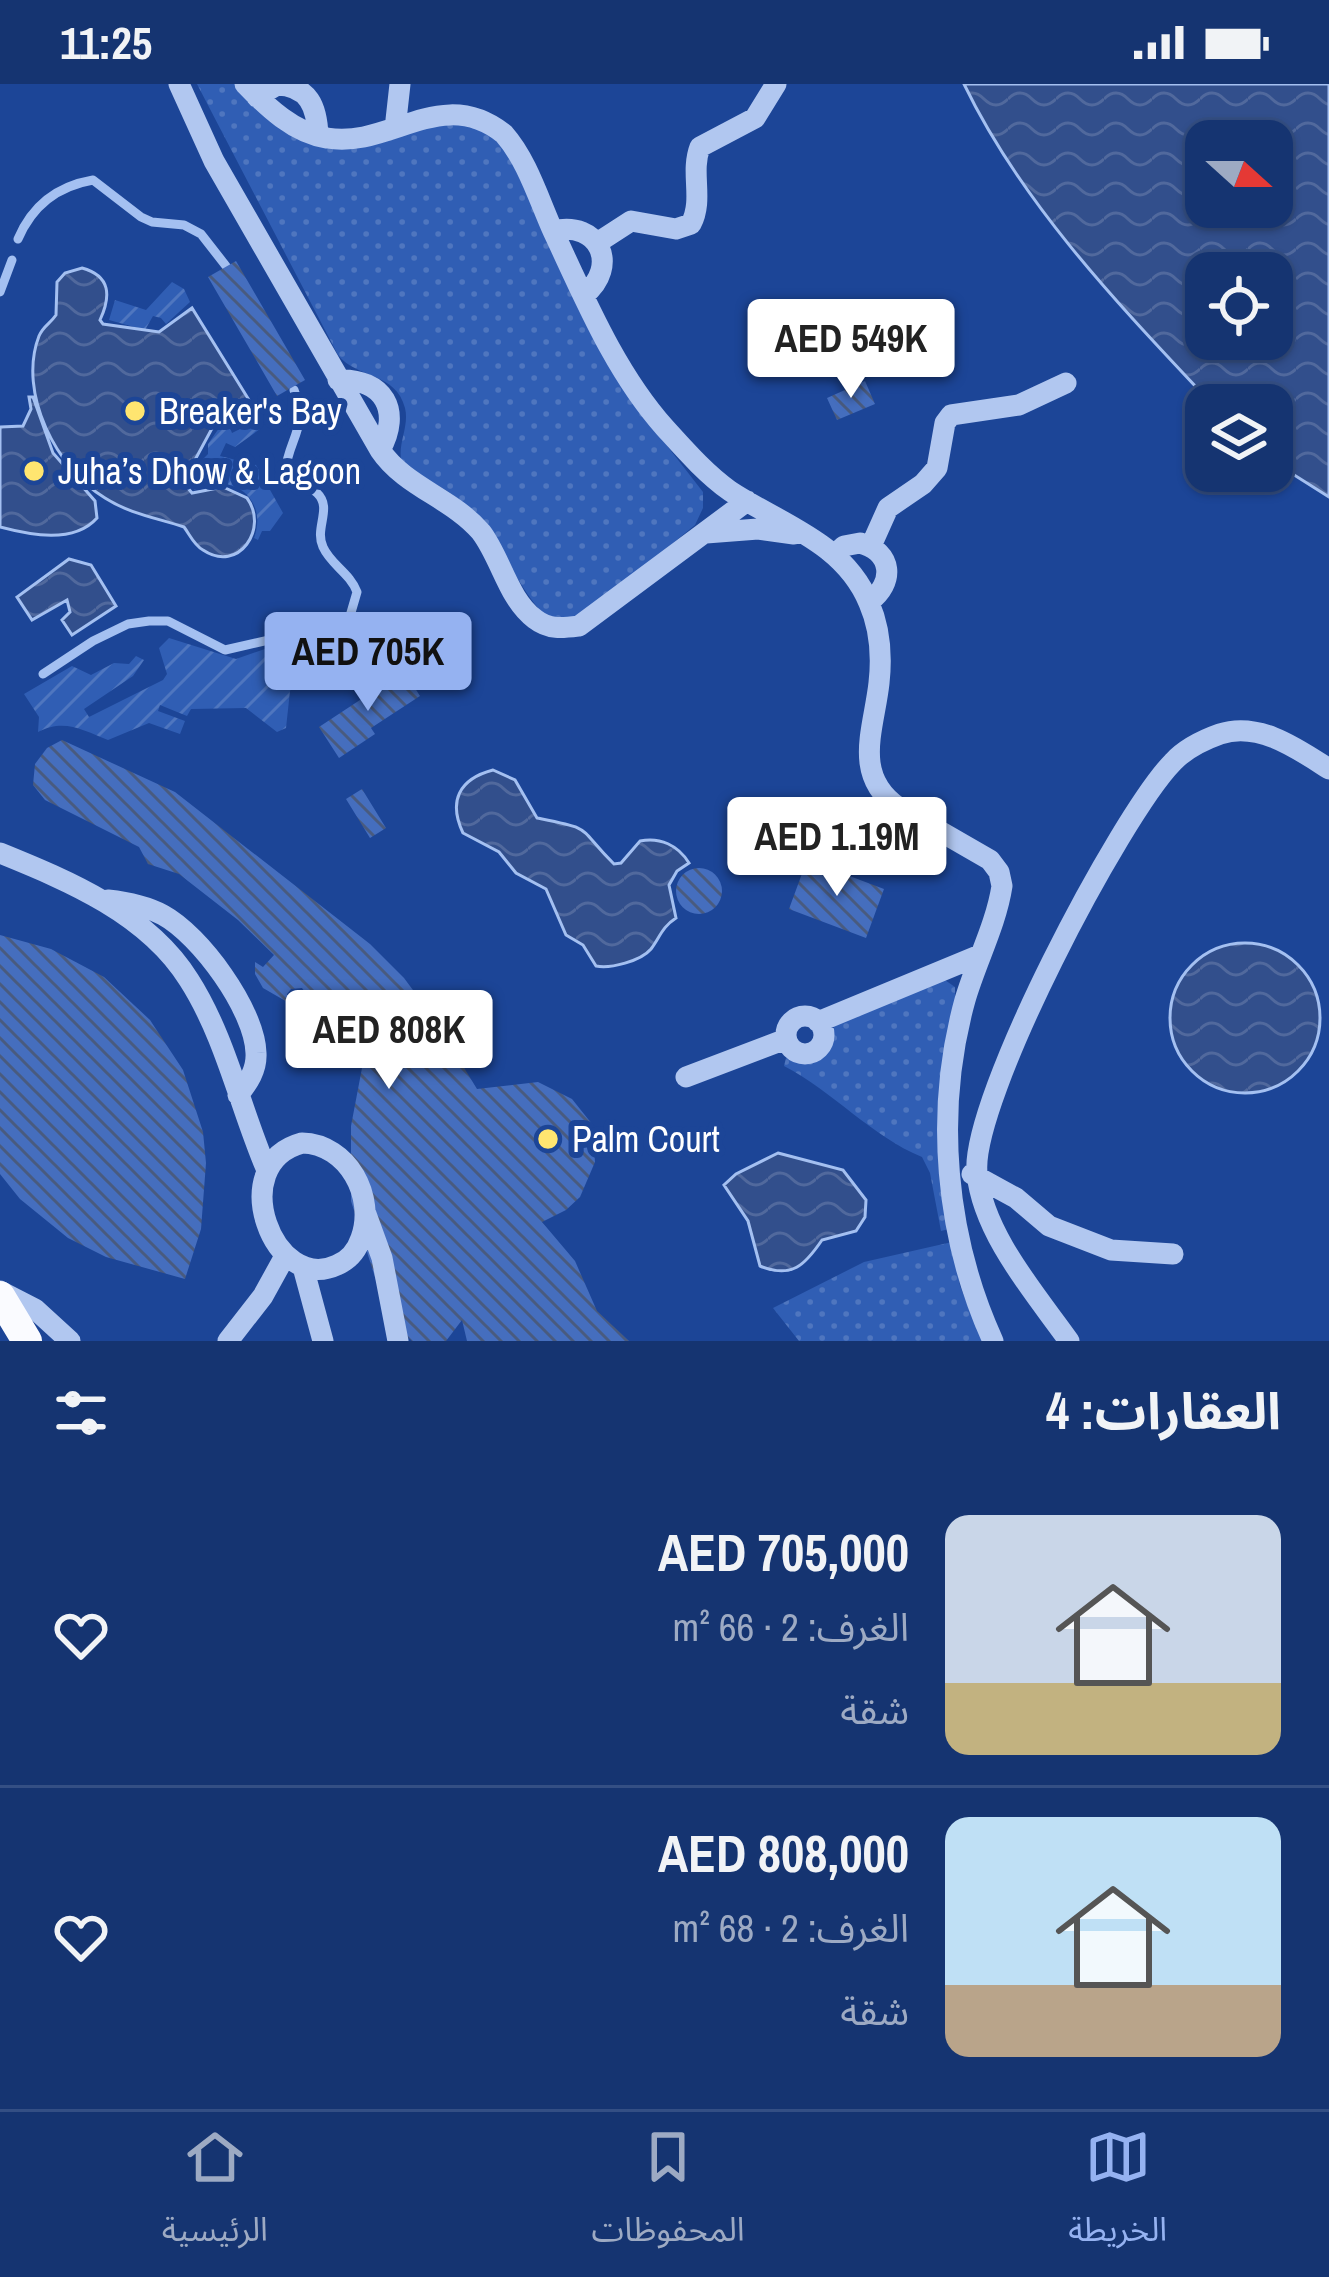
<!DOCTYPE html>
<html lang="ar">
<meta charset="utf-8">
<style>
:root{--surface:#153471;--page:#1e3c76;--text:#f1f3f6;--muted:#9daac3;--line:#344f84;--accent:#95b2f1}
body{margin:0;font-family:"Archivo Narrow","Noto Sans Arabic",sans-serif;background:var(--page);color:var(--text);direction:rtl;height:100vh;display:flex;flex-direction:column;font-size:45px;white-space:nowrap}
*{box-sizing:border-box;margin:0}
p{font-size:39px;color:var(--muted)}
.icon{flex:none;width:66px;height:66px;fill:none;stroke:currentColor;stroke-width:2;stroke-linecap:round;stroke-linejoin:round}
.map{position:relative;height:1257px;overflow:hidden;direction:ltr}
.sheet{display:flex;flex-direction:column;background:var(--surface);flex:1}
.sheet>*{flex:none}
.needle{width:78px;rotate:111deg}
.fabs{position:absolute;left:1185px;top:36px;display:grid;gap:24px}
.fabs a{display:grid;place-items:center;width:108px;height:108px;border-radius:24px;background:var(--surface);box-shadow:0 3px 9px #0004,0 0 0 3px var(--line);font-size:60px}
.price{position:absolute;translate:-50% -102px;padding:0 27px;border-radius:12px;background:#fff;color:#222;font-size:39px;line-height:78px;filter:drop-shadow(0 3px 6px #0008)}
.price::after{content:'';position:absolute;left:50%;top:72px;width:36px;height:27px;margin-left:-18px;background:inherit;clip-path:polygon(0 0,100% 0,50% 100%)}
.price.selected{background:var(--accent);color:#111}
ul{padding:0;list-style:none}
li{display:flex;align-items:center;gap:36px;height:300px;padding:0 48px}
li+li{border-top:3px solid var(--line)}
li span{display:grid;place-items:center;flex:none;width:336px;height:240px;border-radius:24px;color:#555}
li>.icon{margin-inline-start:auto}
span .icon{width:144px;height:144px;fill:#fffc;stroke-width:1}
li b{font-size:51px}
h2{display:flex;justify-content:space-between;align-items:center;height:144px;padding:0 48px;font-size:51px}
.status{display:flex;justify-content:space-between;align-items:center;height:84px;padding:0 60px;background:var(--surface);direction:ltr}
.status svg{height:33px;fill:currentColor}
.tabs{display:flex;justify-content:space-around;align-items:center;height:168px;border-top:3px solid var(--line);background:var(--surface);font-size:33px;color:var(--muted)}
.tabs a{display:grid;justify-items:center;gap:6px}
.tabs .selected{color:var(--accent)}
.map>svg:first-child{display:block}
.grass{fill:url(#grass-dots)}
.garden{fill:url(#garden-furrows)}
.water{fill:url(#water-waves);stroke:#a4c0f1;stroke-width:3;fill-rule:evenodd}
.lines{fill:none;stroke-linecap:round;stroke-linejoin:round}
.stream{stroke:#a4c0f1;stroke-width:9}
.building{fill:url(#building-back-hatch)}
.minor{stroke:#b1c7f0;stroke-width:21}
.major{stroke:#fafbff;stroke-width:30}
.poi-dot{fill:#ffe570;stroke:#1c4597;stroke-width:4.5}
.labels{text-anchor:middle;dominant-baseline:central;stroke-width:12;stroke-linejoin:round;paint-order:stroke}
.poi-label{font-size:36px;fill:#fff;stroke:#1c4597;text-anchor:start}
</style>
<div class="status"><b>11:25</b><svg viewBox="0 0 49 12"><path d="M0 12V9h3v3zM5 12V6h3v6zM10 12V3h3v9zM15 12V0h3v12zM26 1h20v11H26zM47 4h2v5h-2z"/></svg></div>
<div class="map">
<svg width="1329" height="1257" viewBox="0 0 1329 1257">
<defs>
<pattern id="grass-dots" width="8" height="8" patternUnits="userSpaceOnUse" patternTransform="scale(3)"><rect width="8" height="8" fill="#305eb4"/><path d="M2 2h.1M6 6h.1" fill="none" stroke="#4f76bf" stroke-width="1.8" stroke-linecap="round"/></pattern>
<pattern id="garden-furrows" width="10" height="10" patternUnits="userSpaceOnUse" patternTransform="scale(3)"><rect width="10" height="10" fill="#305eb4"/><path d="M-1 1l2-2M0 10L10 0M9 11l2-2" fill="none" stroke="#4f76bf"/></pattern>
<pattern id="water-waves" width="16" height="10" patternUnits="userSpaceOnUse" patternTransform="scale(3)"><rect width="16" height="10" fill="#324f8c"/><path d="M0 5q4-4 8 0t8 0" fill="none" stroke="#51699d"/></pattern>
<pattern id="building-back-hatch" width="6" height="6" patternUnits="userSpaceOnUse" patternTransform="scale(3)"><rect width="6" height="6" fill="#456ebe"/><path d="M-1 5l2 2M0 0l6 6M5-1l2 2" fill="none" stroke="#495b7f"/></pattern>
</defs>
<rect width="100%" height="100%" fill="#1c4597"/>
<path class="grass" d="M197 0H235L295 52 468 33 507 65 654 345 703 408V424L695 441 579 536 545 532C518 503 505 467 481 437 460 410 431 398 403 382 395 363 410 344 405 324 396 288 357 295 338 271Z
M942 894 955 903V916L949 1145 941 1147 930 1089 922 1073C871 1052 834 1008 784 982L786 974C817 975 835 969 834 935Z
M952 1158 960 1202 982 1257H799L773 1224 864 1178Z"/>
<path class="garden" d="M172 198 184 205 190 218 166 240 161 234 153 232 145 246 109 236 115 216 146 226Z
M226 334 232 349 256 337 260 345 235 363 226 359 220 372 256 381 283 429 270 447H262L258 456 254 454C269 414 230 386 195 406L187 400 196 394 199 379 208 370V360Z
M169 554 236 575 291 556 302 584 290 607 286 644 277 648 246 624 191 625 187 632 160 621 158 627 185 637 180 650 149 639 108 656C83 646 64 634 38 648L39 633 24 610 72 582 91 591 114 579 129 580 136 572 144 576 133 592 84 625 89 633 163 596 167 590 159 564Z"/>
<path class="water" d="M964 0H1329V413L1272 377V321H1213C1121 223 1023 122 964 0ZM1206 57H1272V123H1206ZM1206 189H1272V255H1206Z
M82 184C111 192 111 212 100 236L103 240 159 248 192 224 249 316 216 337 183 398 192 409 223 403 247 414C269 444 239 490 203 466 194 461 190 451 184 443 157 434 130 430 105 414 57 385 17 309 39 252 43 242 50 240 56 231L57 198 65 189Z
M29 313H33L53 369 95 417 97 434C74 460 30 451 0 443V343L23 342 31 325Z
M69 475 91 481 116 522 72 551 62 536 70 528 67 516 32 536 17 513Z
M493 686 515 696 537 734C596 746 575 741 614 780L621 779 640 757C660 753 678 761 689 779L677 787 669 801 676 834C662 843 660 853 651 865 641 877 610 885 596 882L583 861 566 851 546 805 516 789 499 768 463 749C448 717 459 695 493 686Z
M1170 934a75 75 0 1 1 150 0a75 75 0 1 1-150 0Z
M778 1069 843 1086 866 1116 865 1133 856 1147 822 1156C805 1181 792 1195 760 1182L748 1137 724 1101 736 1090Z"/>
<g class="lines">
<path class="stream" d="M18 155C32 122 58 102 93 96L141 133 152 138 184 141 201 150 226 182
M0 208 12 176
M43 590 93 557 128 540 149 537H168L225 566 335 541 350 532 357 508C350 489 331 481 323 463 314 444 333 424 317 409 307 401 295 397 285 388 289 353 309 344 294 306"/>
</g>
<path class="building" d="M236 177 305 296 277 312 208 193Z
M865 297 875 320 837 336 827 314Z
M404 587 420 612 371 644 375 650 339 674 319 643Z
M62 656 175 708 370 860 404 894 433 933 477 1005 538 998 572 1015 592 1040 595 1078 580 1113 566 1126 542 1138 575 1177 597 1227 629 1257H467L462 1236 446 1257H412L404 1249 379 1206 351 1117V1042L362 984 302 904 291 905 287 910 289 919 263 904 255 890V878L263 883 274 871 238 836 179 790 148 780 139 763 45 716 33 701 35 680 47 664Z
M362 705 386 744 370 754 346 715Z
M807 776 884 805 866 854 789 825Z
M676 807a23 23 0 1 1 46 0a23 23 0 1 1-46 0Z
M0 851 51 865 104 893 150 936 183 986 203 1048 206 1079 201 1145 185 1195 106 1173 68 1154 20 1115 0 1090Z"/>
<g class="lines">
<path class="minor" d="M179 0 214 77 380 366C405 403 452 414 481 448 501 474 508 515 535 535 549 546 563 544 579 542L747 417
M245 0C267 23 294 49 327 54 390 65 441 0 504 50 527 76 539 116 553 147 585 215 615 288 665 344 685 366 706 390 730 407 780 440 844 458 869 519 880 544 882 572 879 599 874 645 852 691 898 723L990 776 999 788 1002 802C996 841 976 878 965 916 934 1028 945 1152 993 1257
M257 13 277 1C309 2 317 23 318 52
M396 36 400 0
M553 147C599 136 620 182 584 211
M597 159 631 137 676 145 691 140C704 115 690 89 700 63L755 34 776 0
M338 296C384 294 402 327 380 366
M706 449 758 445 794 450
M871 462 888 424 923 400 937 384 945 339 951 331 1019 321 1066 299
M834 471 844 462 860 459C893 468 895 499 869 518
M0 769C69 797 148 830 189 896 225 952 240 1023 266 1084
M108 816C127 818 146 822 163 831 200 851 255 926 256 969 257 986 248 999 238 1011
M786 951a19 19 0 1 1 38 0a19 19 0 1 1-38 0Z
M818 938 980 871
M686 993 786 955
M302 1059C348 1060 376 1113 361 1154 357 1166 349 1176 337 1181 274 1211 224 1080 302 1059Z
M972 1090 1016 1114 1049 1142 1111 1166 1173 1170
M366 1130 382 1174 398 1257
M303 1183 323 1257
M0 1207 35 1225 70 1257
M228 1257 263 1212 285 1172
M1069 1257C1035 1209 983 1150 977 1089 970 1017 1120 732 1173 678 1185 665 1203 656 1220 650 1259 637 1298 665 1329 685"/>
<path class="major" d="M0 1212 27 1257"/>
</g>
<g class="poi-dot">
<circle cx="135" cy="327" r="12"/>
<circle cx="34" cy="387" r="12"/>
<circle cx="548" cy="1055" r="12"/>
</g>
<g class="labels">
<g class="poi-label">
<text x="159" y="327">Breaker's Bay</text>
<text x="58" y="387">Juha’s Dhow &amp; Lagoon</text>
<text x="572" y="1055">Palm Court</text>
</g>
</g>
</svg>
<div class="fabs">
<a><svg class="needle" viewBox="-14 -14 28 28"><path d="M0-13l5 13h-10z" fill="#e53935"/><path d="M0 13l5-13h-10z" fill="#9daac3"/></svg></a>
<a><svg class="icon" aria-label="locate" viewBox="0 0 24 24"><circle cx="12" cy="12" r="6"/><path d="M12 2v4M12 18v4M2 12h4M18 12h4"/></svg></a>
<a><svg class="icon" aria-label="layers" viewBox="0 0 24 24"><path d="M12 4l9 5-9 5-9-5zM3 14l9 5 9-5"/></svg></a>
</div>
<b class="price" style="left:851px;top:317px">AED 549K</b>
<b class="price selected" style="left:368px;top:630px">AED 705K</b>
<b class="price" style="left:837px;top:815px">AED 1.19M</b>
<b class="price" style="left:389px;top:1008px">AED 808K</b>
</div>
<section class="sheet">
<h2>العقارات: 4<svg class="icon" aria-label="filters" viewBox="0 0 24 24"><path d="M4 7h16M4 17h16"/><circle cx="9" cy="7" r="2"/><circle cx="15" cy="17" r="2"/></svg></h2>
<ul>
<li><span style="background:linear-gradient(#c9d6e8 70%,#c2b280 0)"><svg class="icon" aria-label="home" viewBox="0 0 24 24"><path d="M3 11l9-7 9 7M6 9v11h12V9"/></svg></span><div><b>AED 705,000</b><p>الغرف: 2 · 66 m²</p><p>شقة</p></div><svg class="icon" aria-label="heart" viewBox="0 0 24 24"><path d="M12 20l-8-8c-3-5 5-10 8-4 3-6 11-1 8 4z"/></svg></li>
<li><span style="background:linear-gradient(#bfe0f5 70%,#b9a48a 0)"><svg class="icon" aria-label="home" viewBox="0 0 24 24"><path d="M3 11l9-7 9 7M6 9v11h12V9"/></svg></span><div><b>AED 808,000</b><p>الغرف: 2 · 68 m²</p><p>شقة</p></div><svg class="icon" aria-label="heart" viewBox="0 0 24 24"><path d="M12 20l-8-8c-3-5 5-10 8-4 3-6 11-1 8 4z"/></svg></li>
</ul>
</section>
<nav class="tabs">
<a class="selected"><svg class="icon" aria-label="map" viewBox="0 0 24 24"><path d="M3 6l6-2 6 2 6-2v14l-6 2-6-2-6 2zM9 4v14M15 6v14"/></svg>الخريطة</a>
<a><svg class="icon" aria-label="saved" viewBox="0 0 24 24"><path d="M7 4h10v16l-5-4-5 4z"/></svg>المحفوظات</a>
<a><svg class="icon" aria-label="home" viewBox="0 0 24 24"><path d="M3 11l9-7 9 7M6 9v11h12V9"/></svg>الرئيسية</a>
</nav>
